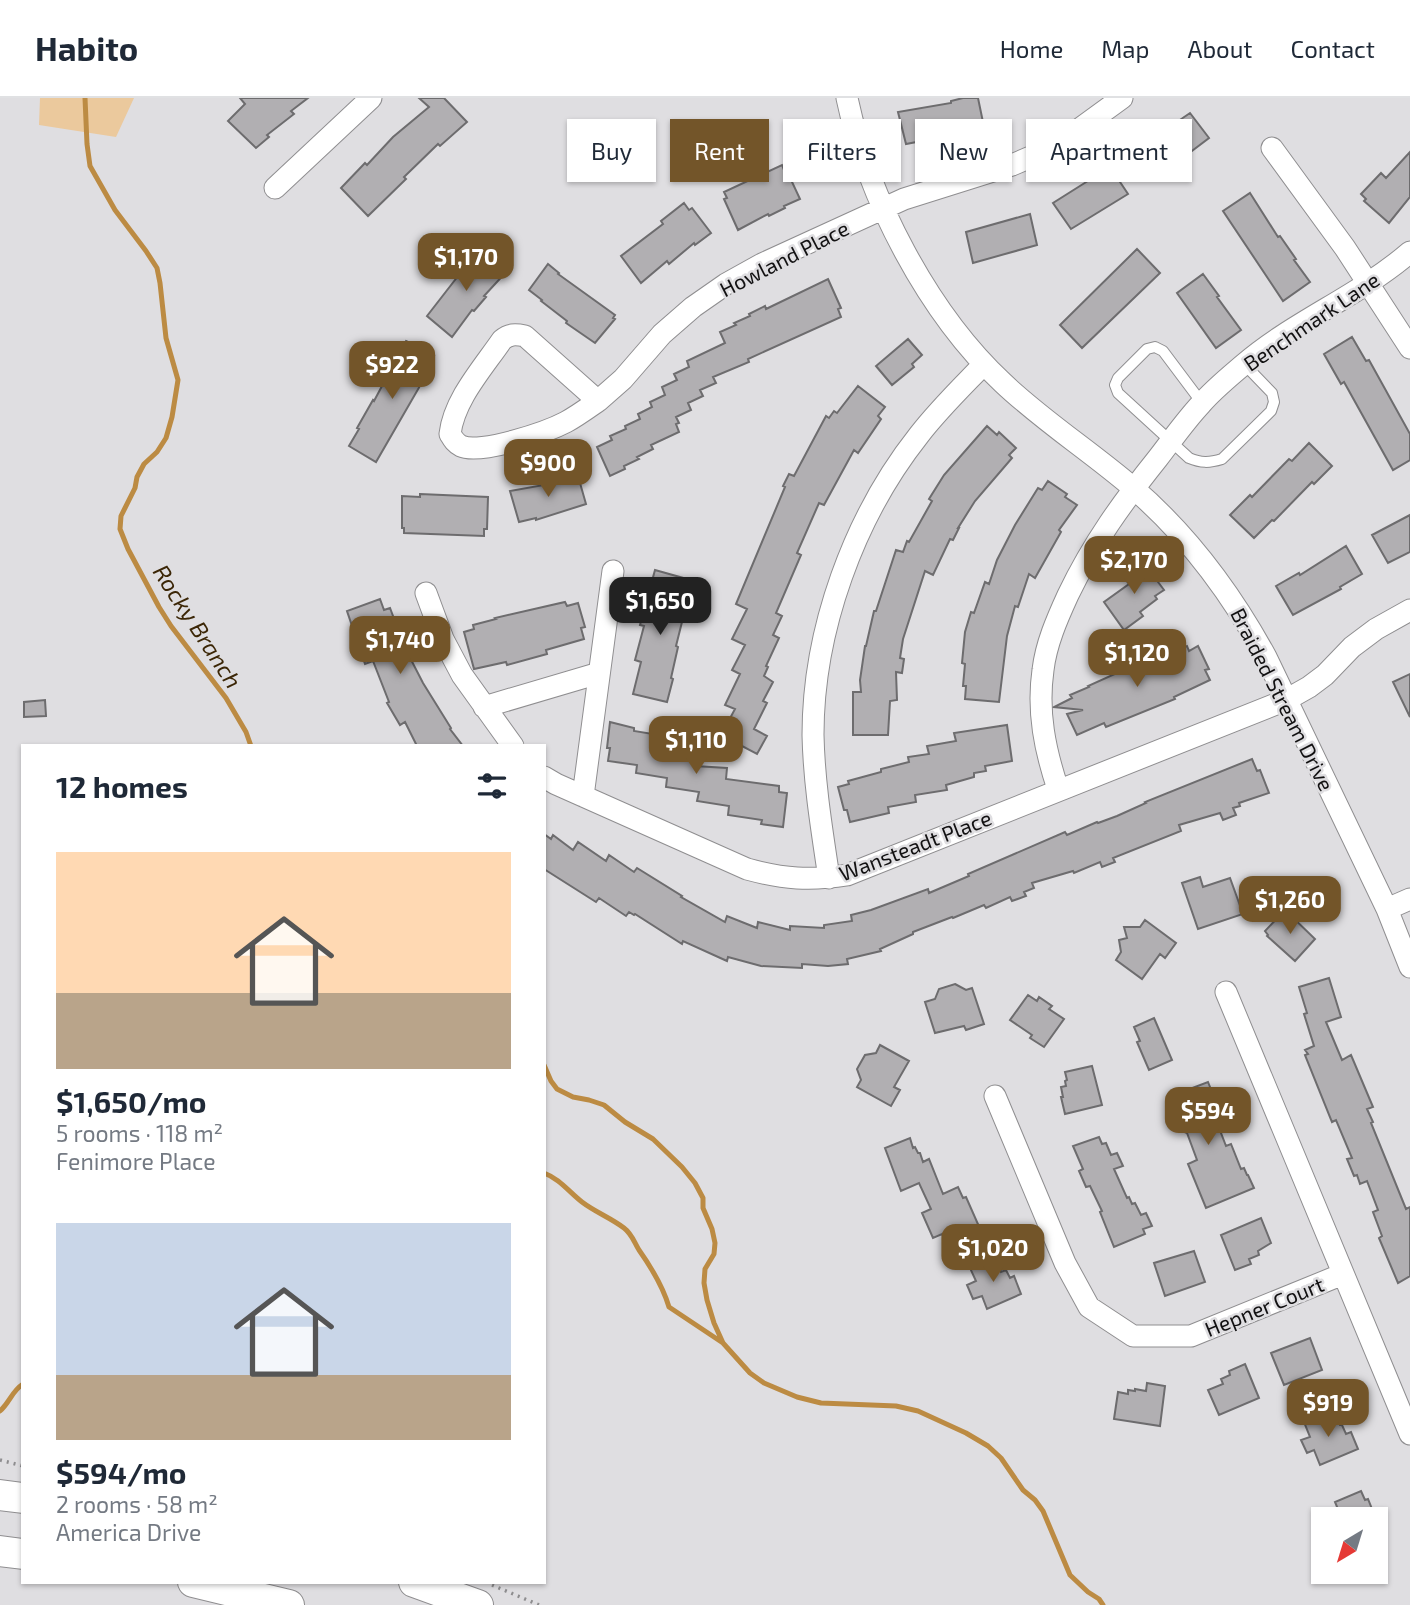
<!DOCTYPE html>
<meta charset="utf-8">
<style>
:root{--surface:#fff;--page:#f2f2f3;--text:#1f2937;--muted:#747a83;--line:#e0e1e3;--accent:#735529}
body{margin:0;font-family:"Exo 2",sans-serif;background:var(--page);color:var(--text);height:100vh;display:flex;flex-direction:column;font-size:26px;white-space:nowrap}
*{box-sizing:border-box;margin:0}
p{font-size:23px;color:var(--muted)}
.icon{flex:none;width:38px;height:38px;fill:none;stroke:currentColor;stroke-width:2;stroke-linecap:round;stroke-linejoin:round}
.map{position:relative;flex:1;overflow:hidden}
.details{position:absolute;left:21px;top:646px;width:525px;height:840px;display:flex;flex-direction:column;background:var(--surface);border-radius:0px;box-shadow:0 2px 5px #0004}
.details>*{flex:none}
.hud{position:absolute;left:567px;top:21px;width:665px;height:63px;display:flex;gap:14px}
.needle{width:46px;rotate:218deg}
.buttons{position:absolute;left:1311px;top:1409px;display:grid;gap:14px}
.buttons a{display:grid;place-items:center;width:77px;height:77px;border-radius:0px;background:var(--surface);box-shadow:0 2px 5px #0004;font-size:35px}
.price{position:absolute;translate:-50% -60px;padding:0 16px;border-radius:14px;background:var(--accent);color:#fff;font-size:23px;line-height:46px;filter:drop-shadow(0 2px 4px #0008)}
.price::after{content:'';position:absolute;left:50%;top:42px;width:21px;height:16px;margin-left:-10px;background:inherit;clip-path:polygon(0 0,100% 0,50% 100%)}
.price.active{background:#222;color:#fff}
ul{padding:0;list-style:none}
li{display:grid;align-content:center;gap:14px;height:371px;padding:0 35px}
li span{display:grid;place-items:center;height:217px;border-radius:0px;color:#555}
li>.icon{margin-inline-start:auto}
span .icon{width:126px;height:126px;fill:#fffc;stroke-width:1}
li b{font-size:30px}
h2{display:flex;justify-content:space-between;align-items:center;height:84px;padding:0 35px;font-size:30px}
.pill{padding:0 24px;border-radius:0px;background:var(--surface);box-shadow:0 2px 5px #0004;font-size:24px;line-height:63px}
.pill.active{background:var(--accent);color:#fff}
header{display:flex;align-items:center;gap:42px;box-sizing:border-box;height:98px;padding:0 35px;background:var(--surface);border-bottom:2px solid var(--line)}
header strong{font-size:33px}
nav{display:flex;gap:38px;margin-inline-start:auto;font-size:24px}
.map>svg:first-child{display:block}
.green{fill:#ebc99d}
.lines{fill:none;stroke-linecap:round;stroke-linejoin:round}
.stream{stroke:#bc8b43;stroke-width:5}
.building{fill:#b1afb2;stroke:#6d6c6e;stroke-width:2}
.lane-casing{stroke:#8f8e90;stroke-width:12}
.street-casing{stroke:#8f8e90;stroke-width:23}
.secondary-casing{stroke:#8f8e90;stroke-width:32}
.path{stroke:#8e8d8f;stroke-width:3.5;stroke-dasharray:2 5;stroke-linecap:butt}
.lane{stroke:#fff;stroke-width:10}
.street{stroke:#fff;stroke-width:21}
.secondary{stroke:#fff;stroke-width:30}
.labels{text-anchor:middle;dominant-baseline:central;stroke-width:5;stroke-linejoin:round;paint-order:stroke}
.street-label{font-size:21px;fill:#121112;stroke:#dfdee1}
.water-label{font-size:23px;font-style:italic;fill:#3b2606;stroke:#dfdee1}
</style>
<header>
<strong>Habito</strong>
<nav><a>Home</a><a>Map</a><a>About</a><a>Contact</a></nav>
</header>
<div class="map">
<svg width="1410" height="1507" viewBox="0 0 1410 1507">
<rect width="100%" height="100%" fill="#dfdee1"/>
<path class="green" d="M40 0H134L116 39 39 27Z"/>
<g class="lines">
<path class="stream" d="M85 0 87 46 90 68 115 112 146 153 157 170 160 185 166 240 178 282 172 319 166 340 157 354 144 366 137 379 135 390 121 418 120 431 128 451 159 509 171 528 226 600 246 634 251 648
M544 967 551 983 557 991 573 999 589 1002 604 1007 625 1024 653 1041 682 1069 695 1085 703 1100V1110L712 1131 715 1145 714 1156 705 1171 704 1185 707 1202 714 1225 723 1245 750 1275 764 1285 797 1299 821 1305 896 1308 918 1313 966 1335 988 1348 1001 1360 1023 1392 1035 1402 1043 1413 1070 1477 1088 1494 1099 1501 1103 1507
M544 1075C560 1081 569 1094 582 1104 595 1114 611 1120 624 1130 632 1136 634 1144 639 1152 651 1169 663 1189 669 1209L723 1245
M0 1313C10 1304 12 1293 23 1286"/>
</g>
<path class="building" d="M240 0H308L291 13 294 16 267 37 269 39 256 50 228 23 245 6Z
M419 0H444L467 24 440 48 438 46 404 79 406 81 368 118 341 90 365 65 367 67 393 39 429 9Z
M963 0H978L984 29 958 34V36L906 46 898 14 951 5V3Z
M1190 15 1209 40 1176 65 1175 63 1154 79 1136 52Z
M1410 54V99L1389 125 1364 103 1366 101 1361 96 1381 75 1386 80Z
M782 67 784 72 786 71 800 101 784 108 785 110 769 118 768 116 738 132 724 101 727 100 724 94Z
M1110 69 1128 96 1071 131 1053 105Z
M1250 95 1278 139 1280 138 1296 161 1294 162 1310 184 1283 203 1223 113Z
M684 105 689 112 692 110 711 135 695 147 694 145 669 166 667 163 641 185 621 158 663 126 661 123Z
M1030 116 1037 147 973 165 966 134Z
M1137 151 1160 175 1082 250 1060 227Z
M482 152 507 173 484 198 486 199 474 213 472 212 452 239 427 218 469 164 471 165Z
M548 166 559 175 558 176 615 217 613 220 615 221 595 245 566 225 567 223 541 203 542 202 529 192Z
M1203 176 1219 198 1217 199 1241 232 1216 250 1177 195Z
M828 181 841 210 838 211 841 219 748 261 749 264 713 279 716 285 700 292 703 298 688 305 691 312 676 319 679 325 676 326 679 334 651 347 653 351 637 359 639 361 624 368 625 371 610 378 597 349 612 342 610 338 626 331 625 328 640 321 638 316 652 309 650 304 665 297 662 289 677 282 674 276 689 269 687 263 725 245 720 234 736 227 734 225 750 218 749 216 765 208 766 211Z
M1352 239 1366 263 1369 262 1410 336V362L1393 372 1344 284 1341 286 1324 256Z
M908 241 922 257 912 266 914 269 892 287 876 268Z
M406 243 434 258 426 273 428 274 376 364 349 348 359 331 357 330 373 302 374 303Z
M858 288 885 309 878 318 881 321 858 355 854 352 824 407 819 405 797 455 801 457 776 515 782 518 773 537 779 540 766 568 768 569 764 578 773 584 763 603 767 605 754 631 767 638 757 656 721 637 735 611 725 607 740 576 732 572 745 547 732 541 747 511 736 506 785 389 783 388 789 376 794 378 826 318 829 320 834 313 837 315Z
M987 328 997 337 999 334 1016 350 1009 357 1012 360 975 403 958 430H959L953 442 950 441 933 477 925 473 903 541 900 560 904 561 902 575 896 574 897 602 890 603 888 637H853V594H861L860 582 865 548H866L874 513H876L896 452 903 454 907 443 909 444 932 403 929 401 944 377Z
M1309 345 1332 368 1314 386 1312 384 1274 423 1272 422 1254 440 1230 417 1250 397 1252 399 1289 361 1292 363Z
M578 378 586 406 536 422V420L519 424 510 393 544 387V384L560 380 561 382Z
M1048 383 1067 396 1065 399 1077 407 1059 432 1061 434 1035 480 1029 476 1018 509 1015 508 1007 538 999 604 965 601 966 588H963L965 566 962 565 965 534 971 514 974 515 985 484 989 486 997 462 1015 427 1038 390 1042 392Z
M420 396 488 399 487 431H484V438L404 435V430H402V398L420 399Z
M1410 417V454L1388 465 1372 437Z
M1346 448 1362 476 1340 489 1341 491 1293 517 1276 488 1299 475 1300 477Z
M1139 464 1147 474 1149 472 1164 492 1155 498 1157 501 1140 514 1143 518 1124 532 1104 504 1129 486 1122 477Z
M655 472 687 481 678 512 680 513 678 523 682 524 676 548 678 549 671 580 673 581 667 604 633 596 641 564 635 562 644 528 640 527Z
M380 501 384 512 390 510 405 550 423 585 451 630 450 631 463 648H417L405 624 400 627 387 605 389 604 373 563 365 566 347 513Z
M565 504 567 508 578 505 585 529 581 530 584 541 546 552 547 556 507 567 506 564 474 571 464 534 474 531 473 527 496 521 495 520Z
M1187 548 1189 553 1198 548 1209 571 1205 572 1210 582 1174 599 1175 601 1106 629 1104 625 1077 637 1067 616 1083 612 1054 609 1072 600 1070 597 1089 589 1088 588 1159 556 1161 560Z
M1410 576V619L1393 584Z
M45 602 46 618 24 619V604Z
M610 624 634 630V633L653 636V640L665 642 664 648 685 650 684 654 696 655 695 668 727 670 726 681 779 688V694L787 695 783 729 761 726 762 722 728 717 729 708 697 703 699 694 666 689 667 680 636 675 637 667 608 663 610 650H607Z
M1007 627 1012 663 985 668 986 673 974 675V679L946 687 947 692 915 697 916 704 888 709 889 715 850 724 847 712H844L838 689 849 686 848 683 881 674V671L909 664 908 659 929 656 927 648 956 643 954 635Z
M1252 661 1257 673 1260 672 1269 695 1239 705 1240 708 1233 710 1236 717 1223 722 1220 715 1179 727 1181 733 1113 760 1115 764 1102 769 1100 764 1074 775 1073 773 1032 785 1034 790 1024 794 1026 798 1012 803 1010 799 986 810 984 807 953 820 952 819 913 834V836L880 851 881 853 847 861 848 866 828 868 802 866V870L761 868 728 859 727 863 683 843 682 846 635 816 634 817 629 814 626 818 599 800 596 804 544 771V736L551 741 553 737 573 752 578 744 606 763 609 757 634 774 637 770 682 798 681 799 725 824 727 818 757 830 758 824 790 832V828L824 830V827L852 823 851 817 871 812 928 791 929 795 969 778 968 776 1065 734 1067 737 1097 724 1098 725 1117 718 1146 705 1145 704Z
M1200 779 1203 789 1230 780 1243 816 1198 831 1182 785Z
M1285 812 1315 841 1295 863 1267 838 1268 837 1265 833Z
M1145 822 1176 845 1165 860 1160 856 1142 881 1116 862 1121 854 1119 842 1127 840 1124 829H1140Z
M1329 880 1341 919 1326 924 1342 962 1351 957 1373 1009 1367 1011 1373 1024 1371 1025 1406 1111 1410 1109V1178L1398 1185 1379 1140 1382 1138 1373 1114 1378 1112 1367 1083 1360 1086 1357 1077 1354 1078 1347 1061 1352 1060 1336 1022 1332 1024 1305 957 1308 956 1305 952 1314 948 1304 916 1307 915 1299 889Z
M955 886 966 892 972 890 984 926 966 932 964 928 935 935 925 904 935 901 939 891Z
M1028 897 1037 903 1039 899 1052 908 1049 911 1064 921 1044 949 1030 940 1032 937 1010 922Z
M1154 920 1172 962 1149 972 1137 944 1140 943 1134 929Z
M880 947 909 963 894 989 900 992 891 1008 857 989 861 982 857 971 865 957 876 955Z
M1092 968 1102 1007 1065 1016 1061 999H1063L1061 989 1066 988 1065 983 1067 982 1065 974Z
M1208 984 1214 999 1208 1001 1226 1048 1231 1046 1241 1071 1244 1070 1247 1077H1248L1254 1090 1206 1110 1188 1066 1197 1062 1187 1035 1175 1030 1169 1015 1174 1005 1171 998Z
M1099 1039 1102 1046 1106 1045 1111 1057 1117 1055 1123 1068 1114 1071 1127 1100 1129 1099 1132 1106 1135 1105 1141 1117 1146 1115 1152 1128 1143 1131 1145 1136 1114 1149 1100 1114 1102 1113 1090 1088 1086 1089 1079 1073 1083 1071 1073 1048Z
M910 1040 913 1050 915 1049 918 1055H920L923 1064 929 1061 943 1096 958 1089 963 1100 966 1099 981 1133 947 1148 942 1136 933 1140 922 1115 931 1111 919 1085 901 1093 885 1050Z
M1261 1120 1271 1145 1258 1153 1259 1157 1249 1161 1251 1166 1235 1172 1221 1137Z
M1194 1153 1205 1184 1165 1198 1154 1165Z
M995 1159 1001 1174 1006 1172 1010 1180 1014 1178 1021 1196 987 1211 982 1198 973 1201 967 1187 976 1183 970 1170Z
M1310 1240 1322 1272 1284 1287 1271 1255Z
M1245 1266 1259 1300 1219 1317 1208 1292 1223 1286 1221 1281 1230 1277 1229 1273Z
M1147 1285 1165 1288 1160 1328 1114 1321 1118 1294 1128 1296V1292L1135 1293V1291L1146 1293Z
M1331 1313 1335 1322 1338 1321 1340 1327H1342L1346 1336 1351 1334 1358 1351 1320 1367 1314 1352 1307 1355 1301 1342 1310 1339 1304 1324Z
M1361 1393 1365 1402 1368 1401 1376 1421H1342L1335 1404Z"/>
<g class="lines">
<defs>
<path id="lane" d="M1202 305 1163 253 1155 249 1147 251 1118 280 1115 287 1118 295 1189 360C1201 365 1209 365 1222 361L1271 313 1274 304 1272 295 1244 266"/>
<path id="street" d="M847 0C868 100 928 215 1003 285 1043 323 1090 353 1132 389 1187 436 1231 495 1266 559L1387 811 1410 869
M1272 50 1345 150 1410 250
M275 90 371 0
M598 303C588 310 577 318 566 324 547 334 480 357 461 348 455 345 453 341 450 336 454 302 482 271 502 242 509 236 515 236 525 238L598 303 623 281 662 236 693 209 726 186 762 166 904 101 1012 67 1040 55 1067 40 1122 0
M426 495 443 541 462 577 513 648
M484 609 599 575
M544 679 556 686 747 771C784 781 810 783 847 777L1286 602 1309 589 1325 577 1352 549 1376 531 1410 512
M1058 691C1045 652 1037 614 1043 572 1046 546 1057 521 1068 497 1093 445 1122 405 1158 360 1172 342 1185 323 1201 306 1213 292 1229 279 1243 267 1294 223 1359 198 1410 154
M583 698 613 473
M829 780C822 733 814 685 813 637 813 532 854 419 919 337 939 311 962 289 984 266
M1387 811 1410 801
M1226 894 1410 1336
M995 998 1065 1165 1089 1209 1133 1238H1191L1343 1176"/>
<path id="secondary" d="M0 1397 23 1400
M0 1453 23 1456
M193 1484 289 1507
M414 1484 478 1507"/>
</defs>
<use href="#lane" class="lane-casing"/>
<use href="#street" class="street-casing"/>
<use href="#secondary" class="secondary-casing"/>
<path class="path" d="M0 1362 23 1368
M492 1487 539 1507"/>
<use href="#lane" class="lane"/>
<use href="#street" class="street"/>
<use href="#secondary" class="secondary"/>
</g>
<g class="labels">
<g class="street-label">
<text transform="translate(784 160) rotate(-27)">Howland Place</text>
<text transform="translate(1311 223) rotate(-34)">Benchmark Lane</text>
<text transform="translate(1283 601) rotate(63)">Braided Stream Drive</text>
<text transform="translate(915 747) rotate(-21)">Wansteadt Place</text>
<text transform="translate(1264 1208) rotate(-22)">Hepner Court</text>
</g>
<g class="water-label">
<text transform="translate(198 528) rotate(57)">Rocky Branch</text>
</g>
</g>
</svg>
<div class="buttons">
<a><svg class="needle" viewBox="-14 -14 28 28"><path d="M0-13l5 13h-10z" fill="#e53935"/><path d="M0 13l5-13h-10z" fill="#747a83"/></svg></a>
</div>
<b class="price" style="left:466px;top:195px">$1,170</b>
<b class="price" style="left:392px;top:303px">$922</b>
<b class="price" style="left:548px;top:401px">$900</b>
<b class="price" style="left:1134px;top:498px">$2,170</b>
<b class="price active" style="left:660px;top:539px">$1,650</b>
<b class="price" style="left:400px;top:578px">$1,740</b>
<b class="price" style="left:1137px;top:591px">$1,120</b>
<b class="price" style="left:696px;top:678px">$1,110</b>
<b class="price" style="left:1290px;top:838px">$1,260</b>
<b class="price" style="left:1208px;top:1049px">$594</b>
<b class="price" style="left:993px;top:1186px">$1,020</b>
<b class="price" style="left:1328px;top:1341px">$919</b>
<div class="hud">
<a class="pill">Buy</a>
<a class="pill active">Rent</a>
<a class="pill">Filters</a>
<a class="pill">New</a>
<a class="pill">Apartment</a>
</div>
<section class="details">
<h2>12 homes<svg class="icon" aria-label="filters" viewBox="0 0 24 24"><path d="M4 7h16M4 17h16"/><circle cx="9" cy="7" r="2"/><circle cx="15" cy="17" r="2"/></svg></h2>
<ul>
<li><span style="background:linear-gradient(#ffd9b3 65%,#b9a48a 0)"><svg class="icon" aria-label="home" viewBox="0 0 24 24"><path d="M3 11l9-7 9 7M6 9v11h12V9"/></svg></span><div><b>$1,650/mo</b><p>5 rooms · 118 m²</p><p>Fenimore Place</p></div></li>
<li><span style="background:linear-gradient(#c9d6e8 70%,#b9a48a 0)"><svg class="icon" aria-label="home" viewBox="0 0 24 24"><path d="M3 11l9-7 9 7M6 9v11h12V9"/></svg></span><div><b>$594/mo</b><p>2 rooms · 58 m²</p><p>America Drive</p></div></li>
</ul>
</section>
</div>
